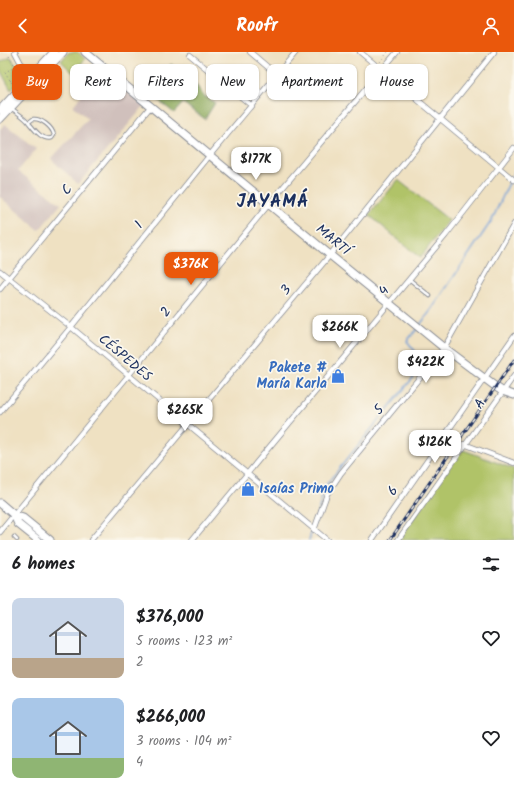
<!DOCTYPE html>
<meta charset="utf-8">
<style>
:root{--surface:#fff;--page:#f2f2f2;--text:#202124;--muted:#757577;--accent:#ea580c}
body{margin:0;font-family:Kalam,sans-serif;background:var(--page);color:var(--text);height:100vh;display:flex;flex-direction:column;font-size:15px;white-space:nowrap}
*{box-sizing:border-box;margin:0}
p{font-size:13px;color:var(--muted)}
.icon{flex:none;width:22px;height:22px;fill:none;stroke:currentColor;stroke-width:2;stroke-linecap:round;stroke-linejoin:round}
.map{position:relative;height:488px;overflow:hidden}
.panel{display:flex;flex-direction:column;background:var(--surface);flex:1}
.panel>*{flex:none}
.banner{position:absolute;left:12px;top:12px;width:490px;height:36px;display:flex;gap:8px}
.price{position:absolute;translate:-50% -34px;padding:0 9px;border-radius:8px;background:#fff;color:#222;font-size:13px;line-height:26px;filter:drop-shadow(0 1px 2px #0008)}
.price::after{content:'';position:absolute;left:50%;top:24px;width:12px;height:9px;margin-left:-6px;background:inherit;clip-path:polygon(0 0,100% 0,50% 100%)}
.price.on{background:var(--accent);color:#fff}
ul{padding:0;list-style:none}
li{display:flex;align-items:center;gap:12px;height:100px;padding:0 12px}
li span{display:grid;place-items:center;flex:none;width:112px;height:80px;border-radius:8px;color:#555}
li>.icon{margin-inline-start:auto}
span .icon{width:48px;height:48px;fill:#fffc;stroke-width:1}
li b{font-size:17px}
h2{display:flex;justify-content:space-between;align-items:center;height:48px;padding:0 12px;font-size:17px}
.chip{padding:0 14px;border-radius:8px;background:var(--surface);box-shadow:0 1px 3px #0004;font-size:14px;line-height:36px}
.chip.on{background:var(--accent);color:#fff}
header{display:flex;justify-content:space-between;align-items:center;height:52px;padding:0 12px;background:var(--accent);color:#fff;font-size:18px;font-weight:600}
.map>svg:first-child{display:block}
.industrial{fill:#d0c0bc}
.green{fill:#b0c367;stroke:#667962}
.forest{fill:#8ca95c;stroke:#546c5d}
.lines{fill:none;stroke-linecap:round;stroke-linejoin:round}
.stream{stroke:#6e9dd7;stroke-width:1.5}
.lane-casing{stroke:#858890;stroke-width:4.5}
.street-casing{stroke:#858890;stroke-width:6}
.secondary-casing{stroke:#858890;stroke-width:9}
.primary-casing{stroke:#858890;stroke-width:9}
.path{stroke:#858890;stroke-width:1;stroke-dasharray:1 3;stroke-linecap:butt}
.lane{stroke:#fff;stroke-width:2.5}
.street{stroke:#fff;stroke-width:4.5}
.secondary{stroke:#fff;stroke-width:7}
.primary{stroke:#fff;stroke-width:7}
.rail-casing{stroke:#1b2f5e;stroke-width:3}
.rail{stroke:#fbf7ec;stroke-width:1.5;stroke-dasharray:4.5;stroke-linecap:butt}
.labels{text-anchor:middle;dominant-baseline:central;stroke-width:3.5;stroke-linejoin:round;paint-order:stroke}
.street-label{font-size:14px;fill:#1b2f5e;stroke:#fbf7ec}
.shop-label{font-size:14px;font-weight:bold;fill:#366cbe;stroke:#fbf7ec;text-anchor:end}
.district-label{font-size:18px;font-weight:bold;letter-spacing:1px;fill:#1b2f5e;stroke:#fbf7ec}
</style>
<header><svg class="icon" aria-label="back" viewBox="0 0 24 24"><path d="M15 5l-7 7 7 7"/></svg>Roofr<svg class="icon" aria-label="person" viewBox="0 0 24 24"><circle cx="12" cy="8" r="4"/><path d="M4 21q1-7 8-7t8 7"/></svg></header>
<div class="map">
<svg width="514" height="488" viewBox="0 0 514 488">
<rect width="100%" height="100%" fill="#fbf7ec"/>
<filter id="ink" filterUnits="userSpaceOnUse"><feTurbulence type="fractalNoise" baseFrequency=".025" numOctaves="2"/><feDisplacementMap in="SourceGraphic" scale="8" xChannelSelector="R" yChannelSelector="G"/><feConvolveMatrix kernelMatrix="1 2 1 2 8 2 1 2 1" color-interpolation-filters="sRGB"/></filter>
<filter id="wash" filterUnits="userSpaceOnUse"><feTurbulence type="fractalNoise" baseFrequency=".012" numOctaves="4" result="noise"/><feDisplacementMap in="SourceGraphic" scale="16" xChannelSelector="R" yChannelSelector="G"/><feGaussianBlur stdDeviation="0.9" result="paint"/><feColorMatrix in="noise" values="0 0 0 0 0 0 0 0 0 0 0 0 0 0 0 0 0 1.4 0 .05"/><feComposite in="paint" operator="in"/></filter>
<g filter="url(#wash)">
<rect width="100%" height="100%" fill="#efe1c2"/>
<path class="industrial" d="M105 22 144 54 78 132 51 107 88 67 73 54 87 36 92 39Z
M5 72 36 97 18 119 61 152 39 178 0 145V77Z"/>
<path class="green" d="M69 0H78L85 7 73 21 61 9Z
M11 5 23 25 11 38 0 18V10Z
M398 128 449 168 420 206 369 163Z
M461 397 514 417V488H398Z"/>
<path class="forest" d="M171 12 197 34 203 43 215 51 205 67 183 51 174 61 147 39Z"/>
<g class="lines">
<path class="stream" d="M419 274 432 257 492 168 514 120
M309 488 326 433 421 316 422 308 407 289 417 277"/>
</g>
</g>
<g filter="url(#ink)">
<g class="lines">
<defs>
<path id="lane" d="M11 56C17 61 25 65 29 71 34 77 42 89 52 86L54 83C52 75 41 66 33 67L29 70
M409 227 430 244
M14 485 17 488"/>
<path id="street" d="M15 0 30 28
M250 0 277 23
M360 0 514 128
M190 3 252 54
M0 219 71 275 327 488
M0 237 151 54
M0 360 71 275 210 103 296 0
M464 392 514 411
M314 478 327 442 341 421 444 296 514 172
M0 480 269 152 397 0
M91 488 330 203 494 0
M192 488 446 183 514 96
M372 488 514 284
M398 488 514 324"/>
<path id="secondary" d="M85 0 330 203 444 296 496 335 502 339 514 343
M0 451 14 463 23 466 50 488
M14 463 18 472 38 488"/>
<path id="primary" d="M0 58 54 0
M0 67 63 0"/>
</defs>
<use href="#lane" class="lane-casing"/>
<use href="#street" class="street-casing"/>
<use href="#secondary" class="secondary-casing"/>
<use href="#primary" class="primary-casing"/>
<path class="path" d="M9 4 16 16
M380 10 388 0
M10 29 18 22V19C13 14 10 18 5 20L14 35"/>
<use href="#lane" class="lane"/>
<use href="#street" class="street"/>
<use href="#secondary" class="secondary"/>
<use href="#primary" class="primary"/>
<defs>
<path id="rail" d="M390 488 514 308"/>
</defs>
<use href="#rail" class="rail-casing"/>
<use href="#rail" class="rail"/>
</g>
</g>
<defs>
<symbol id="shop-bare" viewBox="-9 -9 18 18"><path d="M-5-2.5h2.3a2.7 3.5 0 0 1 5.4 0H5L5.5 6h-11ZM-1.5-2.5h3a1.5 2.3 0 0 0-3 0Z" fill="#3f7fe0" stroke="#fbf7ec" stroke-width="2.5" paint-order="stroke"/></symbol>
</defs>
<g fill-rule="evenodd">
<use href="#shop-bare" x="328" y="314" width="20" height="20"/>
<use href="#shop-bare" x="238" y="427" width="20" height="20"/>
</g>
<g class="labels">
<g class="street-label">
<text transform="translate(67 138) rotate(-51)">C</text>
<text transform="translate(139 173) rotate(-51)">1</text>
<text transform="translate(333 188) rotate(40)">MARTÍ</text>
<text transform="translate(286 238) rotate(-50)">3</text>
<text transform="translate(384 239) rotate(-49)">4</text>
<text transform="translate(166 260) rotate(-51)">2</text>
<text transform="translate(125 306) rotate(40)">CÉSPEDES</text>
<text transform="translate(480 352) rotate(-54)">A</text>
<text transform="translate(379 358) rotate(-50)">5</text>
<text transform="translate(393 439) rotate(-55)">6</text>
</g>
<g class="shop-label">
<text x="327" y="316">Pakete #<tspan x="327" dy="16">María Karla</tspan></text>
<text x="259" y="437" text-anchor="start">Isaías Primo</text>
</g>
<g class="district-label">
<text x="273" y="150">JAYAMÁ</text>
</g>
</g>
</svg>
<b class="price" style="left:256px;top:129px">$177K</b>
<b class="price on" style="left:191px;top:234px">$376K</b>
<b class="price" style="left:340px;top:297px">$266K</b>
<b class="price" style="left:426px;top:332px">$422K</b>
<b class="price" style="left:185px;top:380px">$265K</b>
<b class="price" style="left:435px;top:412px">$126K</b>
<div class="banner">
<a class="chip on">Buy</a>
<a class="chip">Rent</a>
<a class="chip">Filters</a>
<a class="chip">New</a>
<a class="chip">Apartment</a>
<a class="chip">House</a>
</div>
</div>
<section class="panel">
<h2>6 homes<svg class="icon" aria-label="filters" viewBox="0 0 24 24"><path d="M4 7h16M4 17h16"/><circle cx="9" cy="7" r="2"/><circle cx="15" cy="17" r="2"/></svg></h2>
<ul>
<li><span style="background:linear-gradient(#c9d6e8 75%,#b9a48a 0)"><svg class="icon" aria-label="home" viewBox="0 0 24 24"><path d="M3 11l9-7 9 7M6 9v11h12V9"/></svg></span><div><b>$376,000</b><p>5 rooms · 123 m²</p><p>2</p></div><svg class="icon" aria-label="heart" viewBox="0 0 24 24"><path d="M12 20l-8-8c-3-5 5-10 8-4 3-6 11-1 8 4z"/></svg></li>
<li><span style="background:linear-gradient(#a9c7e8 75%,#8fb573 0)"><svg class="icon" aria-label="home" viewBox="0 0 24 24"><path d="M3 11l9-7 9 7M6 9v11h12V9"/></svg></span><div><b>$266,000</b><p>3 rooms · 104 m²</p><p>4</p></div><svg class="icon" aria-label="heart" viewBox="0 0 24 24"><path d="M12 20l-8-8c-3-5 5-10 8-4 3-6 11-1 8 4z"/></svg></li>
</ul>
</section>
